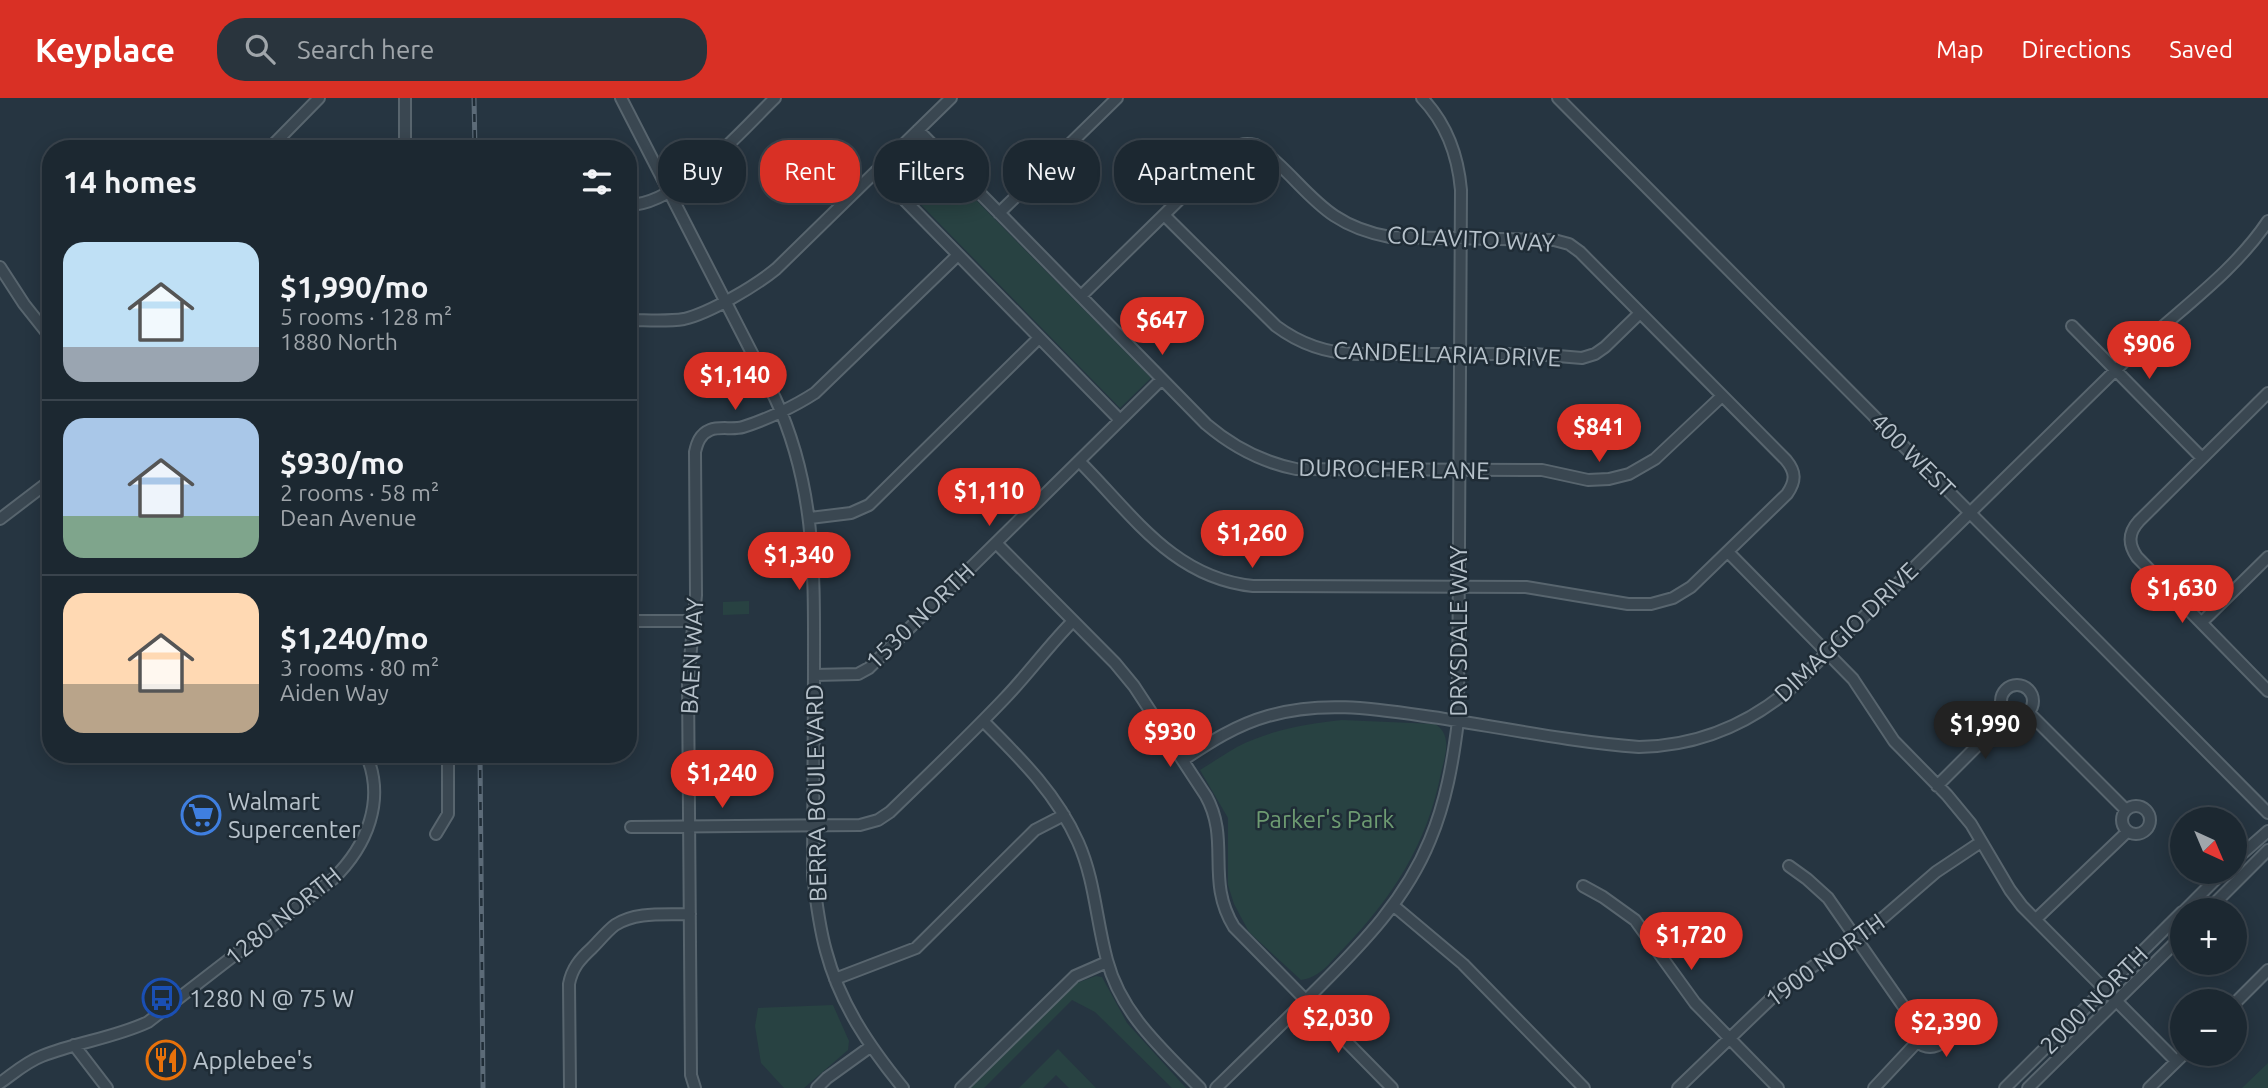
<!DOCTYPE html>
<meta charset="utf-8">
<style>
:root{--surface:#1c2831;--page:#29343d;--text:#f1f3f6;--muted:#a0a6ab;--line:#3a444d;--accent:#d93025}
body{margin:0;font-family:Ubuntu,sans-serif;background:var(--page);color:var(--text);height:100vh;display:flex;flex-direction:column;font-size:26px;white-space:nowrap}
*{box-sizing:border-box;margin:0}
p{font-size:23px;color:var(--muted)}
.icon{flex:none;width:38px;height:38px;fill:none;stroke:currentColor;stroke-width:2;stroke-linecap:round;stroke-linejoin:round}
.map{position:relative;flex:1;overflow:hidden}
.sheet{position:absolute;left:42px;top:42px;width:595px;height:623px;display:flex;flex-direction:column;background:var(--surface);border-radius:28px;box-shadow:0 4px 18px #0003,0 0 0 2px var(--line)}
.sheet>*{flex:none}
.top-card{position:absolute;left:658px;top:42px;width:665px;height:63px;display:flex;gap:14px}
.needle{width:46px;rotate:136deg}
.tools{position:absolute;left:2170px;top:709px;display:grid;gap:14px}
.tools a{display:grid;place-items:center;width:77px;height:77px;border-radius:50%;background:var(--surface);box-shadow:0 4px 18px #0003,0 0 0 2px var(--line);font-size:35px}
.price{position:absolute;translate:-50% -60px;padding:0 16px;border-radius:24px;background:var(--accent);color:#fff;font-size:23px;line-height:46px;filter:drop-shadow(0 2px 4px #0008)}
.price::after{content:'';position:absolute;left:50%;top:42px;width:21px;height:16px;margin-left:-10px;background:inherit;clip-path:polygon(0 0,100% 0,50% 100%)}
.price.selected{background:#222;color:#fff}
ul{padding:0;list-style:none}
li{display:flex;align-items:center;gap:21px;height:175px;padding:0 21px}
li+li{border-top:2px solid var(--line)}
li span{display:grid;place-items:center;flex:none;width:196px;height:140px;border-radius:21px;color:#555}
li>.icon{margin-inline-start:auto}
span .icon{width:84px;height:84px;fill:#fffc;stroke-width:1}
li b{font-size:30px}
h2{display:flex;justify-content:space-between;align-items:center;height:84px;padding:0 21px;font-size:30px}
.pill{padding:0 24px;border-radius:28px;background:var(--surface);box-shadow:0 4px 18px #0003,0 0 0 2px var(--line);font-size:24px;line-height:63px}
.pill.selected{background:var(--accent);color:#fff}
header{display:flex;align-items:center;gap:42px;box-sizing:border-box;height:98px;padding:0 35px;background:var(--accent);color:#fff}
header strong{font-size:33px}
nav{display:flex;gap:38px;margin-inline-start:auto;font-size:24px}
.search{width:490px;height:63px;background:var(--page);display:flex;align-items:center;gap:18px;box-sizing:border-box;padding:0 24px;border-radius:28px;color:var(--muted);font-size:26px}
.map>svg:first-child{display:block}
.green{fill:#284242}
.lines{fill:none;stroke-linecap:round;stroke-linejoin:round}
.minor-casing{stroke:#58656e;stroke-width:14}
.minor{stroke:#3a4751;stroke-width:10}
.rail-casing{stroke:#5c6b78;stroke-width:5}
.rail{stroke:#1f2c36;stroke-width:2.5;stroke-dasharray:8;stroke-linecap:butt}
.labels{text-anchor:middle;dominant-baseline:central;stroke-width:5;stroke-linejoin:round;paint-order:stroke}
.street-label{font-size:24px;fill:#b7c2cb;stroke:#1f2c36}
.poi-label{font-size:24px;fill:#b7c2cb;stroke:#1f2c36;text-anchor:start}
.park-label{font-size:24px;fill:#6e9c72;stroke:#1f2c36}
</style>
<header>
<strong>Keyplace</strong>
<div class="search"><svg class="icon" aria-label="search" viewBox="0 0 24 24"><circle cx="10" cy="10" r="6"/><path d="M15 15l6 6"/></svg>Search here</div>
<nav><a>Map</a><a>Directions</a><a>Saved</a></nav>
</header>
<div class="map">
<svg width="2268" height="990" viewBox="0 0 2268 990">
<rect width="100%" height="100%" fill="#263541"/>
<path class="green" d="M919 44 1151 280 1120 310 889 74Z
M749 503V516L723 517V504Z
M1342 622 1435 626C1453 637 1445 658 1441 675 1427 746 1393 799 1343 851 1329 865 1321 879 1301 882L1249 834 1234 806 1228 787V720L1200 672C1213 664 1225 656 1237 649 1270 632 1306 626 1342 622Z
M1096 878 1102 879 1127 925 1186 990H1172L1095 914 1072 902 984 990H969L1074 886Z
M833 907 849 943 848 952 804 990H784L761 965 755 928 758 910Z
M1058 951 1096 990H1069L1056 977 1043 990H1019Z
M2268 965V990H2242Z"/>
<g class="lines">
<defs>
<path id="minor" d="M405 0V51
M621 0 775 300C817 390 814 479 814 576 814 643 813 710 813 777 816 803 819 828 826 853 840 906 869 948 903 990
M1558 0 2268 715
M918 32 1206 326C1233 349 1261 364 1296 371L1542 372 1588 382 1609 381 1629 376 1655 361 1722 298
M269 51 319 0
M876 73 1120 322
M628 107C678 107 741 33 775 0
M999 115 1117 0
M1164 117 1276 228C1300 246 1326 255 1356 256H1534L1582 260 1595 256 1605 249 1640 215
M0 169 24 206 51 240
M628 222C646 222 666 224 684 221 710 215 755 188 776 171L951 0
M2072 228 2202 360
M2268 295 2139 423C2128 435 2128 446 2137 459L2268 593
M1079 363C1132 416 1173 480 1253 488L1526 489 1628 506H1651L1673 500 1691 489 1787 396C1796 383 1796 374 1786 362L1580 154 1569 146 1554 142 1390 139C1318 126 1308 86 1256 47 1243 44 1237 47 1227 55L1081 198
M810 420 851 415 869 407 1039 240
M0 421 51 382
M996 445 1115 565 1134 588 1206 698C1231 743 1205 782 1234 829L1392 990
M1728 454 1853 581 1894 643 1947 697 1971 726 2010 792 2022 808 2176 963
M628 523H694
M2202 524 2268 459
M814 577 858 576 869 570 1162 281
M2001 603a16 16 0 1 1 32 0a16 16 0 1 1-32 0Z
M2028 614 2126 712
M983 623C1020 660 1056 695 1078 744 1095 782 1096 822 1107 862 1121 916 1163 952 1200 990
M1183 662C1210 644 1236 627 1268 618 1323 602 1376 611 1432 619 1500 629 1570 644 1639 649 1696 648 1746 628 1790 591 1902 481 2015 371 2128 260 2174 215 2232 177 2268 123
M1937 688 2009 616
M2122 722a14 14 0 1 1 28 0a14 14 0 1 1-28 0Z
M631 729 860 727 878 722 890 714C929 676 968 639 1005 600 1029 575 1049 547 1073 523
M436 736 448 716V656
M2235 762 2268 733
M1789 768 1807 781 1828 800 1915 925
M1583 788 1603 799 1635 822 1695 905 1778 990
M1394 808 1463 866 1584 990
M2185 812 2223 774
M2208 812 2268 752
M2036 821 2127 734
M835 881 916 850 1035 732 1064 717
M2235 905 2268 872
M1913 932a17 17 0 1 1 34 0a17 17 0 1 1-34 0Z
M74 947 107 990
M0 985C13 976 26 964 42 958 77 944 114 940 148 924L333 781C367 748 386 702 366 656
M570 990 569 886C572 870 580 861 592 850 599 843 607 833 615 827 636 813 666 817 690 816
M695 990 691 977 688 583 696 497 695 354C697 345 700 336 710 332 720 328 733 332 743 329 766 322 795 308 815 295L958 157
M817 990 827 980 870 949
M961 990 1075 878 1107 864
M1216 990C1251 956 1285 923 1319 889 1363 845 1406 801 1430 742 1446 704 1453 664 1458 623L1461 92C1458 58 1446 25 1422 0
M1678 990 1782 890 1884 819 1936 774 1981 744
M1874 990 1917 944
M2005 990 2182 814
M2028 990 2182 838
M2149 990 2184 956"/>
</defs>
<use href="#minor" class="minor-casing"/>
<use href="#minor" class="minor"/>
<defs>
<path id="rail" d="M474 0 475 51
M480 656 483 990"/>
</defs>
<use href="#rail" class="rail-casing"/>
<use href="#rail" class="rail"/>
</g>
<defs>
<symbol id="supermarket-ring" viewBox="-11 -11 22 22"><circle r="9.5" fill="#1f2c36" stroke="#3f7fe0" stroke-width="1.5"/><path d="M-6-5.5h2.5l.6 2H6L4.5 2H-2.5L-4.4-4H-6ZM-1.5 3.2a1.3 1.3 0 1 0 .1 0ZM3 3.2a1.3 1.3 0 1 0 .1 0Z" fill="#3f7fe0"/></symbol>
<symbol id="bus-ring" viewBox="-11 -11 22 22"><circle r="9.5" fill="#1f2c36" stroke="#1a4fb4" stroke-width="1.5"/><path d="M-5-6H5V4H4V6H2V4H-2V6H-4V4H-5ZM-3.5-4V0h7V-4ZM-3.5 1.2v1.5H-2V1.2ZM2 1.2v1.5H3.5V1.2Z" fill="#1a4fb4"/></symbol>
<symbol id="restaurant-ring" viewBox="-11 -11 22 22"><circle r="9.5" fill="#1f2c36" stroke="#e8710a" stroke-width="1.5"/><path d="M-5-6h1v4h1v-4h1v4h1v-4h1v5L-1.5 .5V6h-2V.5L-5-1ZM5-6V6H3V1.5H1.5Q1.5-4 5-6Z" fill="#e8710a"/></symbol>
</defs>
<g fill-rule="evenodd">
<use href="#supermarket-ring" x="179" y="695" width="44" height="44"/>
<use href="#bus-ring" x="140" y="878" width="44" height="44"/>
<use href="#restaurant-ring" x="144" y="940" width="44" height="44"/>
</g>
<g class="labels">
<g class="street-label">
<text transform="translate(1471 141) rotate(3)">COLAVITO WAY</text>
<text transform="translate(1447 256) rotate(2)">CANDELLARIA DRIVE</text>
<text transform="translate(1913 357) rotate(45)">400 WEST</text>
<text transform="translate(1394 371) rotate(1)">DUROCHER LANE</text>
<text transform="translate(920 518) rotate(-44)">1530 NORTH</text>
<text transform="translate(1458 533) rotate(-90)">DRYSDALE WAY</text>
<text transform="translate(1846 534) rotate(-44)">DIMAGGIO DRIVE</text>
<text transform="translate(692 558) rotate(-87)">BAEN WAY</text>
<text transform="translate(816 695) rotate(-91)">BERRA BOULEVARD</text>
<text transform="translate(283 818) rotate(-39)">1280 NORTH</text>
<text transform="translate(1825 862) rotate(-36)">1900 NORTH</text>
<text transform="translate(2094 902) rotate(-45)">2000 NORTH</text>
</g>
<g class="poi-label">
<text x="228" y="703">Walmart<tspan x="228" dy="28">Supercenter</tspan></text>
<text x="189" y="900">1280 N @ 75 W</text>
<text x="193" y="962">Applebee's</text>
</g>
<g class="park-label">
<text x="1325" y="721">Parker's Park</text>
</g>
</g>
</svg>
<div class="tools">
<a><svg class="needle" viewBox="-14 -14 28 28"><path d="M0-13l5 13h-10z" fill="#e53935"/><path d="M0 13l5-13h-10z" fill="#a0a6ab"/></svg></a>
<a>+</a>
<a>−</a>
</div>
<b class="price" style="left:1162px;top:259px">$647</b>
<b class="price" style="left:2149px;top:283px">$906</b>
<b class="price" style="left:735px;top:314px">$1,140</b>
<b class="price" style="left:1599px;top:366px">$841</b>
<b class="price" style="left:989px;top:430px">$1,110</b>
<b class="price" style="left:1252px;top:472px">$1,260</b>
<b class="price" style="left:799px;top:494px">$1,340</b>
<b class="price" style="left:2182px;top:527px">$1,630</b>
<b class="price selected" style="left:1985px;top:663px">$1,990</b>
<b class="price" style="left:1170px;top:671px">$930</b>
<b class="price" style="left:722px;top:712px">$1,240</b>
<b class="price" style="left:1691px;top:874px">$1,720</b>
<b class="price" style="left:1338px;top:957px">$2,030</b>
<b class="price" style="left:1946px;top:961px">$2,390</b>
<div class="top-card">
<a class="pill">Buy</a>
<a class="pill selected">Rent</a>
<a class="pill">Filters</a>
<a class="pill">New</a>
<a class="pill">Apartment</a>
</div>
<section class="sheet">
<h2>14 homes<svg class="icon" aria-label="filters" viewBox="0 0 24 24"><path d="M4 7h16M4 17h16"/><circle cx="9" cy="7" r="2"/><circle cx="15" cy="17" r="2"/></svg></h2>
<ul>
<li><span style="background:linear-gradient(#bfe0f5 75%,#9aa5b1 0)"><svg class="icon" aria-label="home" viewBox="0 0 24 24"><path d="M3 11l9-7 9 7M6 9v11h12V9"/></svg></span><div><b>$1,990/mo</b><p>5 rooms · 128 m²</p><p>1880 North</p></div></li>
<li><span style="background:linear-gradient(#a9c7e8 70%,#7fa58c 0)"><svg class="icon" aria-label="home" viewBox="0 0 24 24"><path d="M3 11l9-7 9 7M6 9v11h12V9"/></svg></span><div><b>$930/mo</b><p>2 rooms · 58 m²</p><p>Dean Avenue</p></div></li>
<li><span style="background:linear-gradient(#ffd9b3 65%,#b9a48a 0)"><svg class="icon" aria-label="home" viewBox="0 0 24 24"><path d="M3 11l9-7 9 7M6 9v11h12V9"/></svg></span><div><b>$1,240/mo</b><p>3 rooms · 80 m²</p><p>Aiden Way</p></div></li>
</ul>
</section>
</div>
